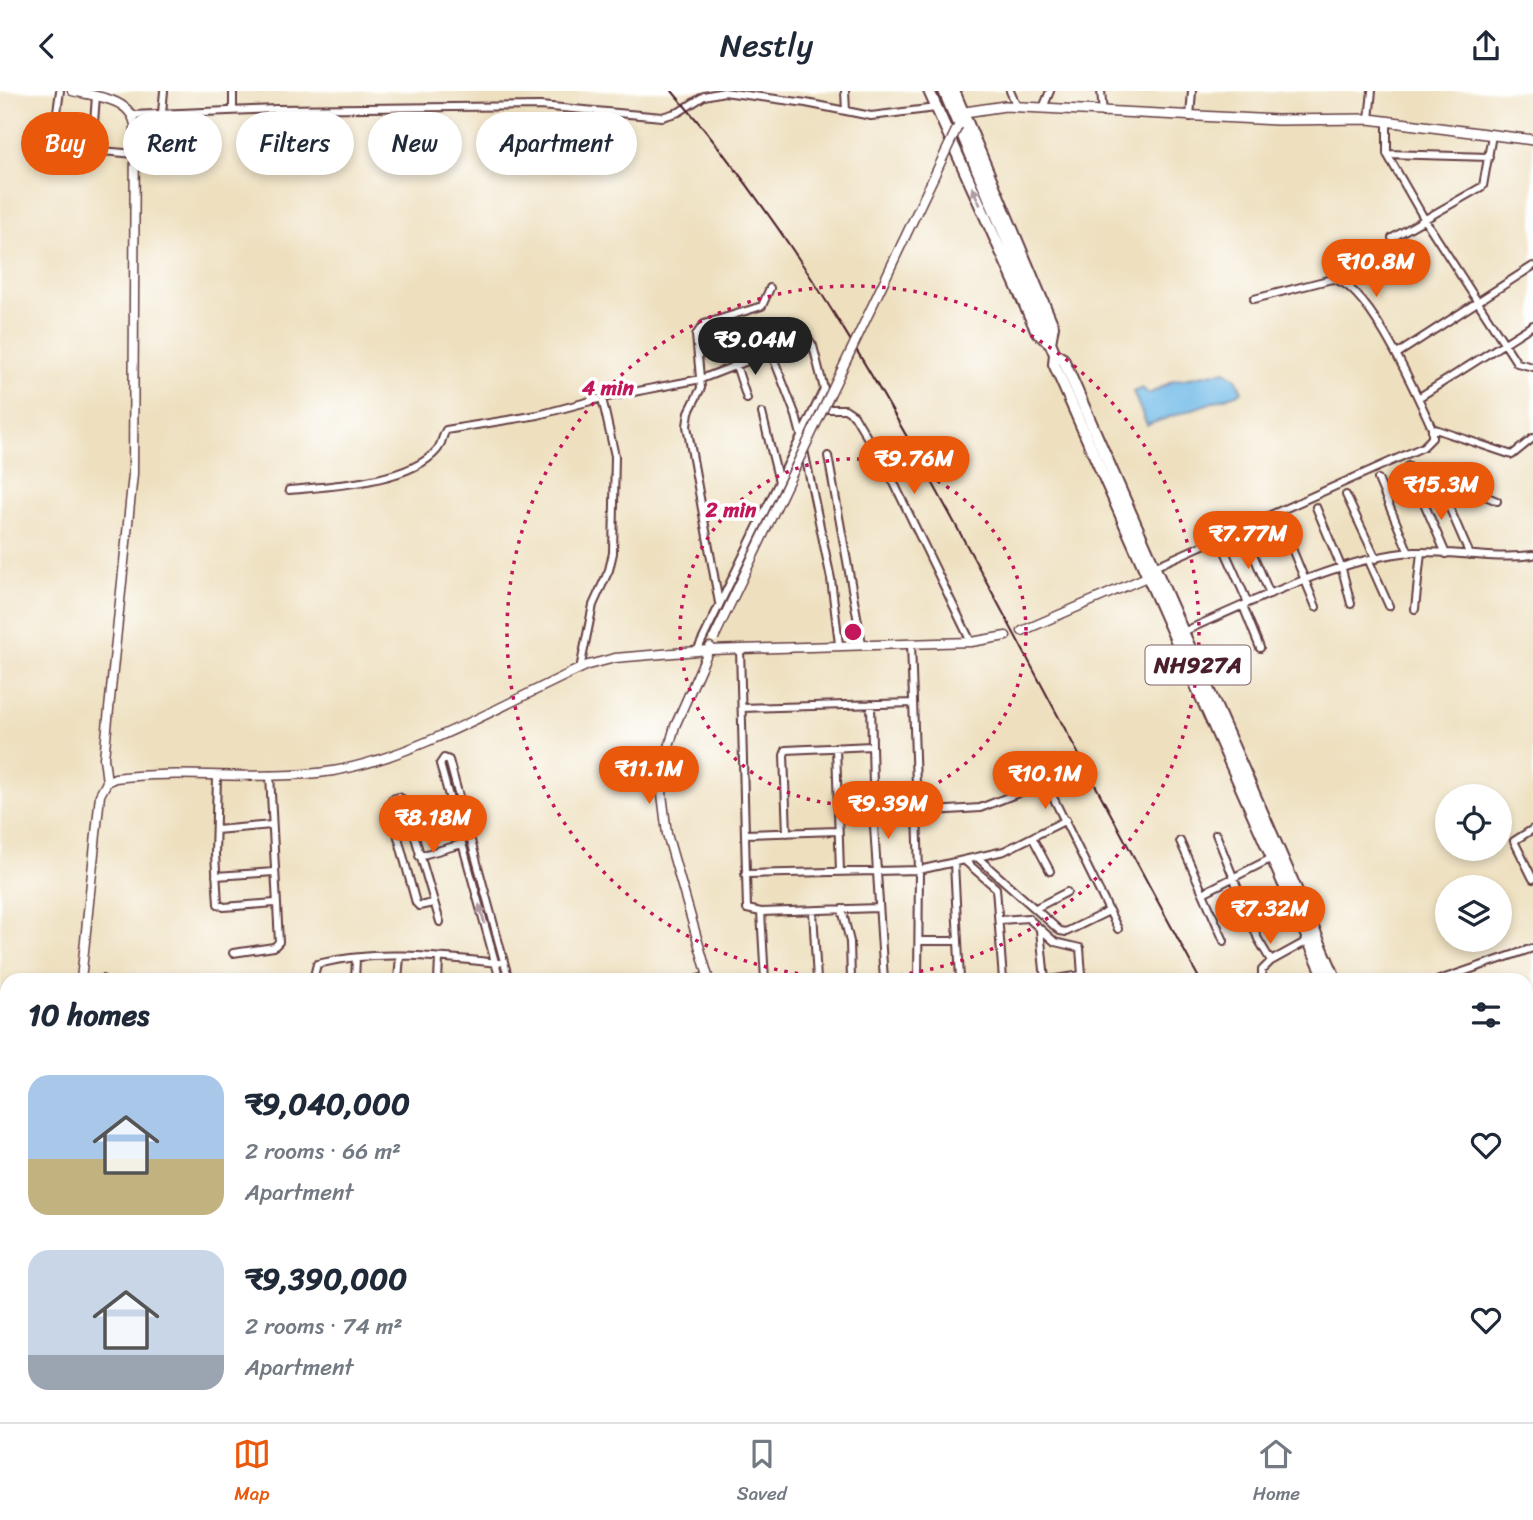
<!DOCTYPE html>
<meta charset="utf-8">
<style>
:root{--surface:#fff;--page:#f6f6f7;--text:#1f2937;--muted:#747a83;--line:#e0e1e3;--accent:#ea580c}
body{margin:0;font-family:Sriracha,sans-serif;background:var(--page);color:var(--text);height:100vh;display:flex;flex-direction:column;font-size:26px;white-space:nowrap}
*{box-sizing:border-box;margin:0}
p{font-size:23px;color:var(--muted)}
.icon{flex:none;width:38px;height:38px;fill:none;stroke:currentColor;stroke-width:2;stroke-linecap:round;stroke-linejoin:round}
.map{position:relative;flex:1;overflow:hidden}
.details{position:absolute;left:0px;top:882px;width:1533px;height:450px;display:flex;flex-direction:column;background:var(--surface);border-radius:21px 21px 0 0;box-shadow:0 4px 10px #0003}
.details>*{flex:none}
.top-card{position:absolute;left:21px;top:21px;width:700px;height:63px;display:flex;gap:14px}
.fabs{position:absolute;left:1435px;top:693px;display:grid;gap:14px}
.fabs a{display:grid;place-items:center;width:77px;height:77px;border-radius:50%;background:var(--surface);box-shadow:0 4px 10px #0003;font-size:35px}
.price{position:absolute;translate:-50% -60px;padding:0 16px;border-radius:24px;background:var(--accent);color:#fff;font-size:23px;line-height:46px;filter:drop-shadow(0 2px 4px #0008)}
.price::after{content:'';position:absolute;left:50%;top:42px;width:21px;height:16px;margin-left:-10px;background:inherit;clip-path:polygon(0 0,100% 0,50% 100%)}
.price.on{background:#222;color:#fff}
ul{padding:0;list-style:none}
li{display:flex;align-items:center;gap:21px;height:175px;padding:0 28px}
li span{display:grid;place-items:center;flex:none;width:196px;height:140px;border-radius:21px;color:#555}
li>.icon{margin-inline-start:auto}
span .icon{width:84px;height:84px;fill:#fffc;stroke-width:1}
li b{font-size:30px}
h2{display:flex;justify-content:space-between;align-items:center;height:84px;padding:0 28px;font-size:30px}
.pill{padding:0 24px;border-radius:32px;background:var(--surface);box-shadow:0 4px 10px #0003;font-size:24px;line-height:63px}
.pill.on{background:var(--accent);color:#fff}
header{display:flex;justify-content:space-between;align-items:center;height:91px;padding:0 28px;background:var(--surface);font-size:32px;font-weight:600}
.dock{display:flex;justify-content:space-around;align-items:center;height:98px;border-top:2px solid var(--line);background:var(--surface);font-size:19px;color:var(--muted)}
.dock a{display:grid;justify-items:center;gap:4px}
.dock .on{color:var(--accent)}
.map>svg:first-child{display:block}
.water{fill:#6eb9e7;stroke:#5c6c89;stroke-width:2}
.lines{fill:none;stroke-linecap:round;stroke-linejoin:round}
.street-casing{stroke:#633c41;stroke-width:10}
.secondary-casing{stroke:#633c41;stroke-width:11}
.primary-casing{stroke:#633c41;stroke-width:12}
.highway-casing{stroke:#633c41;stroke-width:14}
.street{stroke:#fff;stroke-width:6}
.secondary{stroke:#fff;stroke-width:8}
.primary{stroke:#fff;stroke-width:9}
.highway{stroke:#fff;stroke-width:10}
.rail{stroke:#4a1f2b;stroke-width:2}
.secondary-bridge-casing{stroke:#633c41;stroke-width:11;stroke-linecap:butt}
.secondary-bridge{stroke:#fff;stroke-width:8}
.oneway{fill:#ae9aa0}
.ring{fill:none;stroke:#c2185b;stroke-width:3.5;stroke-dasharray:3.5 7}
.labels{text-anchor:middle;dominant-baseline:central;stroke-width:7;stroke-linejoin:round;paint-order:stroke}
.shield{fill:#fff;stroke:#80626b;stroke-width:2}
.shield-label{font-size:23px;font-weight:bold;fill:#4a1f2b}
.centre{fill:#c2185b;stroke:#fff;stroke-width:3.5}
.ring-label{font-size:21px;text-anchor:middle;font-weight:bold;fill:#c2185b;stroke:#fff;stroke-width:7;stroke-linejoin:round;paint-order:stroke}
</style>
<header><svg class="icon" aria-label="back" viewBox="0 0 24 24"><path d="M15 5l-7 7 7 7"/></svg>Nestly<svg class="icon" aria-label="share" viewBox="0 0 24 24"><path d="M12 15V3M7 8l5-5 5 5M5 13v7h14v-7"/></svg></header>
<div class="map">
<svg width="1533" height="1331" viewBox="0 0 1533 1331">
<rect width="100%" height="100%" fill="#fff"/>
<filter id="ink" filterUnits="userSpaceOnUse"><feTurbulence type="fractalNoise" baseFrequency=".0143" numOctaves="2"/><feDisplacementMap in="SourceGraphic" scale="14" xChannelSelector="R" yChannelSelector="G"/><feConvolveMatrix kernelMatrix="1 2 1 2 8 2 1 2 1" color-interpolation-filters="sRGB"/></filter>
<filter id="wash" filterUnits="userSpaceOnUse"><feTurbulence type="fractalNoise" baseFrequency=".00686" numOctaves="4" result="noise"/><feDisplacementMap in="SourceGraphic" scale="28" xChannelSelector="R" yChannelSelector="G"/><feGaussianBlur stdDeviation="1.57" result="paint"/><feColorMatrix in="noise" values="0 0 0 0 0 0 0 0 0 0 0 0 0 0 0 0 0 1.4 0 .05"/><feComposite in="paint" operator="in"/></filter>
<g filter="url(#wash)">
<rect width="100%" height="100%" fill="#eee0bf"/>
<path class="water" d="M1225 280 1236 287 1242 301 1147 334 1133 301 1142 297 1149 303 1173 290Z"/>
</g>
<g filter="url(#ink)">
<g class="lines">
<defs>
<path id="street" d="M845 0 846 20
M1010 0 1017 16
M1101 0 1103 22
M1043 17 1050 0
M233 19V0
M162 22 164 0
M132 24 277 18 540 15 662 26 679 21 704 5 724 1 806 12 871 25 936 17
M1190 26 1192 0
M1369 28 1372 0
M1387 30V63L1425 129 1517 272 1533 276
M36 54 135 63
M52 56 60 0
M92 59 96 5
M1387 63 1489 66
M1392 147 1483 95 1492 44
M771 261 796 325 802 348
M1397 263 1533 175
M736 274 747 308
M1418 307 1533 234
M819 318H845L854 324 894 392 971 551
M762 322 779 391
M1432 337 1512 364 1533 347
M804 359 831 488 839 553
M828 365 862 553
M1408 375 1446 463
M1378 388 1409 462
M1437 388 1470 464
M1418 396 1445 388 1497 410
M289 399C330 395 409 392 437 359 442 353 442 345 446 339L538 324 602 307 701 288 771 261 797 247H808L813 255 824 298 697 560
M1346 404 1376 468
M1316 416 1342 478 1351 513
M1281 431 1316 516
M1246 447 1270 503
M1224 458 1248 512
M1369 470 1389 515
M1154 476 1423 356 1432 347V337C1417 305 1368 191 1332 188L1254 208
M719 512 687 335 689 321 701 297 696 244 704 233 762 215 770 197
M1243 515 1260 557
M1415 518 1421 461
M1183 541C1246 513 1347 464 1415 461 1455 460 1494 469 1533 464
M911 552 919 779 918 889
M740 558 747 818 761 821 878 817
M580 578 593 514 609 479 613 462 615 365 602 307
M871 613 874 735 884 889
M742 617 913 612
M836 656 840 781
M217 685 215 763 218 813 224 816 275 812
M917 721 980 717 1039 694 1048 696 1118 838
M1533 738 1514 750 1533 788
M216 739 272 734
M787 742 784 664 786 659 872 655
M745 743 838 740
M1216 743 1258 848 1271 870
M1032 746 1050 780
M1180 750 1224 850
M419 765 462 753
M978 767 1060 840 1066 841 1109 820
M965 770 996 797 1003 889
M954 772 960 889
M745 783 919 779 1004 760 1066 729
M216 785 274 781
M1203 802 1272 767
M433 812 419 815 416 812 389 713 392 708 399 706 404 709 440 831
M1036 817 1067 801
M842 818 850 851 851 889
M813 820 817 889
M761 821 765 889
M1000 829 1028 827 1055 851 1080 857 1082 884 1049 889
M1040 839 1045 889
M919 850H958
M233 862 274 856 279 851 270 684
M102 889V888
M234 889 313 887
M313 889 317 873C375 858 440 866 499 872
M355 889 356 867
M398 889 400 865
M438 889 439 868
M500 889 440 673 444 667 449 669 509 889
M694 889 708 885
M1262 889V879L1271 870 1309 849
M1439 889 1533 857
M1526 962 1533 958
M1526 1049 1533 1063
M0 1207 7 1211
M1526 1213H1533
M1526 1261H1533
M26 1325 69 1331
M119 1325 120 1331
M157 1331V1325
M180 1331V1325
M214 1331V1325
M1084 1331 1092 1325
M1127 1331V1325
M1185 1331 1186 1325
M1194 1331V1325
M1256 1331 1257 1325
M1308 1331 1309 1325"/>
<path id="secondary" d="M72 0C94 5 132 7 135 35L133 383 104 667 107 691
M1022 540 1149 485
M81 889 100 704 107 691 115 687C187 678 261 691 333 680 416 666 510 609 588 574L615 567 709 559 971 551 1006 545
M709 889 667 743 662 703 669 656 675 635 710 556
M0 1021 7 1013
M1526 1102 1533 1098
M1526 1112 1533 1109
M777 1331 779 1325"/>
<path id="primary" d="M965 21 1005 15 1277 29 1369 28 1533 49"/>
<path id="highway" d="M929 0 1037 241 1050 252 1053 235 954 0
M944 0 1055 263 1054 273 1326 889
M1055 263 1063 268 1336 889
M1464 1331V1325
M1475 1331 1476 1325"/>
</defs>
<use href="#street" class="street-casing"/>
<use href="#secondary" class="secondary-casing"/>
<use href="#primary" class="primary-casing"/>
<use href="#highway" class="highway-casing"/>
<use href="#street" class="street"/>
<use href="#secondary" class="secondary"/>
<use href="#primary" class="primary"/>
<use href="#highway" class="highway"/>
<path class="rail" d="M672 0C800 147 893 318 985 488 1056 622 1128 755 1200 889
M1380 1325 1381 1331
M1391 1325 1392 1331"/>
<defs>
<path id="secondary-bridge" d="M714 547 958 35"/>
</defs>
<use href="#secondary-bridge" class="secondary-bridge-casing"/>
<use href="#secondary-bridge" class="secondary-bridge"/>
</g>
<defs><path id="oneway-solid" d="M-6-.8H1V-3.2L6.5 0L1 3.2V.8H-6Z" transform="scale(1.75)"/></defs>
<g class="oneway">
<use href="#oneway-solid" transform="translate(976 105) rotate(-115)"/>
<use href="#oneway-solid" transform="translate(482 823) rotate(-106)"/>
</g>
</g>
<g class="ring">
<circle cx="853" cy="541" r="173"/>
<circle cx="853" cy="541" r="346"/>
</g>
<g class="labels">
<rect class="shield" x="1145.5" y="554.5" width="105" height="39" rx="5"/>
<g class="shield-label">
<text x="1198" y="574">NH927A</text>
</g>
</g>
<circle cx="853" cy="541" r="10" class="centre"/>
<g class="ring-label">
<text x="608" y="304">4 min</text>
<text x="731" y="426">2 min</text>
</g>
</svg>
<div class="fabs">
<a><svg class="icon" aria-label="locate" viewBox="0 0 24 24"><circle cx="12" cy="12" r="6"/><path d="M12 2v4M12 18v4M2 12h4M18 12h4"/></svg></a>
<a><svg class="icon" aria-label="layers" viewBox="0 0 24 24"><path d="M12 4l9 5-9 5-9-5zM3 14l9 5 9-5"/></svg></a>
</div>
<b class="price" style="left:1376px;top:208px">₹10.8M</b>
<b class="price on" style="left:755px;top:286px">₹9.04M</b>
<b class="price" style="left:914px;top:405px">₹9.76M</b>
<b class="price" style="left:1441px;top:431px">₹15.3M</b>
<b class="price" style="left:1248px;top:480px">₹7.77M</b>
<b class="price" style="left:649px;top:715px">₹11.1M</b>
<b class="price" style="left:1045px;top:720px">₹10.1M</b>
<b class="price" style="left:888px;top:750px">₹9.39M</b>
<b class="price" style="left:433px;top:764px">₹8.18M</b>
<b class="price" style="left:1270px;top:855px">₹7.32M</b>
<div class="top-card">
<a class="pill on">Buy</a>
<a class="pill">Rent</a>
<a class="pill">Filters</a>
<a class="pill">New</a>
<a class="pill">Apartment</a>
</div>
<section class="details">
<h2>10 homes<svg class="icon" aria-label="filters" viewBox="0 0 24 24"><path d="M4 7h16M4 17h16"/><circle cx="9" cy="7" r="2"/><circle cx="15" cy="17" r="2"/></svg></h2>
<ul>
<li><span style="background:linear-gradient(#a9c7e8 60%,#c2b280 0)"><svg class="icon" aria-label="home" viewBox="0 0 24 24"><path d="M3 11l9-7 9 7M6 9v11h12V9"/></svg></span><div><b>₹9,040,000</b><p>2 rooms · 66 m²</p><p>Apartment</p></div><svg class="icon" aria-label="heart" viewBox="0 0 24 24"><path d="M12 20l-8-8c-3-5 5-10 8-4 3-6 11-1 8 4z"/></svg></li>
<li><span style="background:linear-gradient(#c9d6e8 75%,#9aa5b1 0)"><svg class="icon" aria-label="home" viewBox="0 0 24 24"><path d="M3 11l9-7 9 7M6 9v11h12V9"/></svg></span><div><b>₹9,390,000</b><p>2 rooms · 74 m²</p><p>Apartment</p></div><svg class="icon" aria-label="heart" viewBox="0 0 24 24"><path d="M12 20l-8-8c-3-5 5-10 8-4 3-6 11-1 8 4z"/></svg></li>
</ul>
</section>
</div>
<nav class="dock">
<a class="on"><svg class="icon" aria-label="map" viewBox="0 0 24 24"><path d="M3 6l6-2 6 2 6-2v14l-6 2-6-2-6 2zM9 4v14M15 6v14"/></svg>Map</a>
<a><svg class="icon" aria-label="saved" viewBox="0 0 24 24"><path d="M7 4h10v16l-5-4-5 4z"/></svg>Saved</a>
<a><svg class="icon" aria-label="home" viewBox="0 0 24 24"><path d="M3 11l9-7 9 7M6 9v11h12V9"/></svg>Home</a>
</nav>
